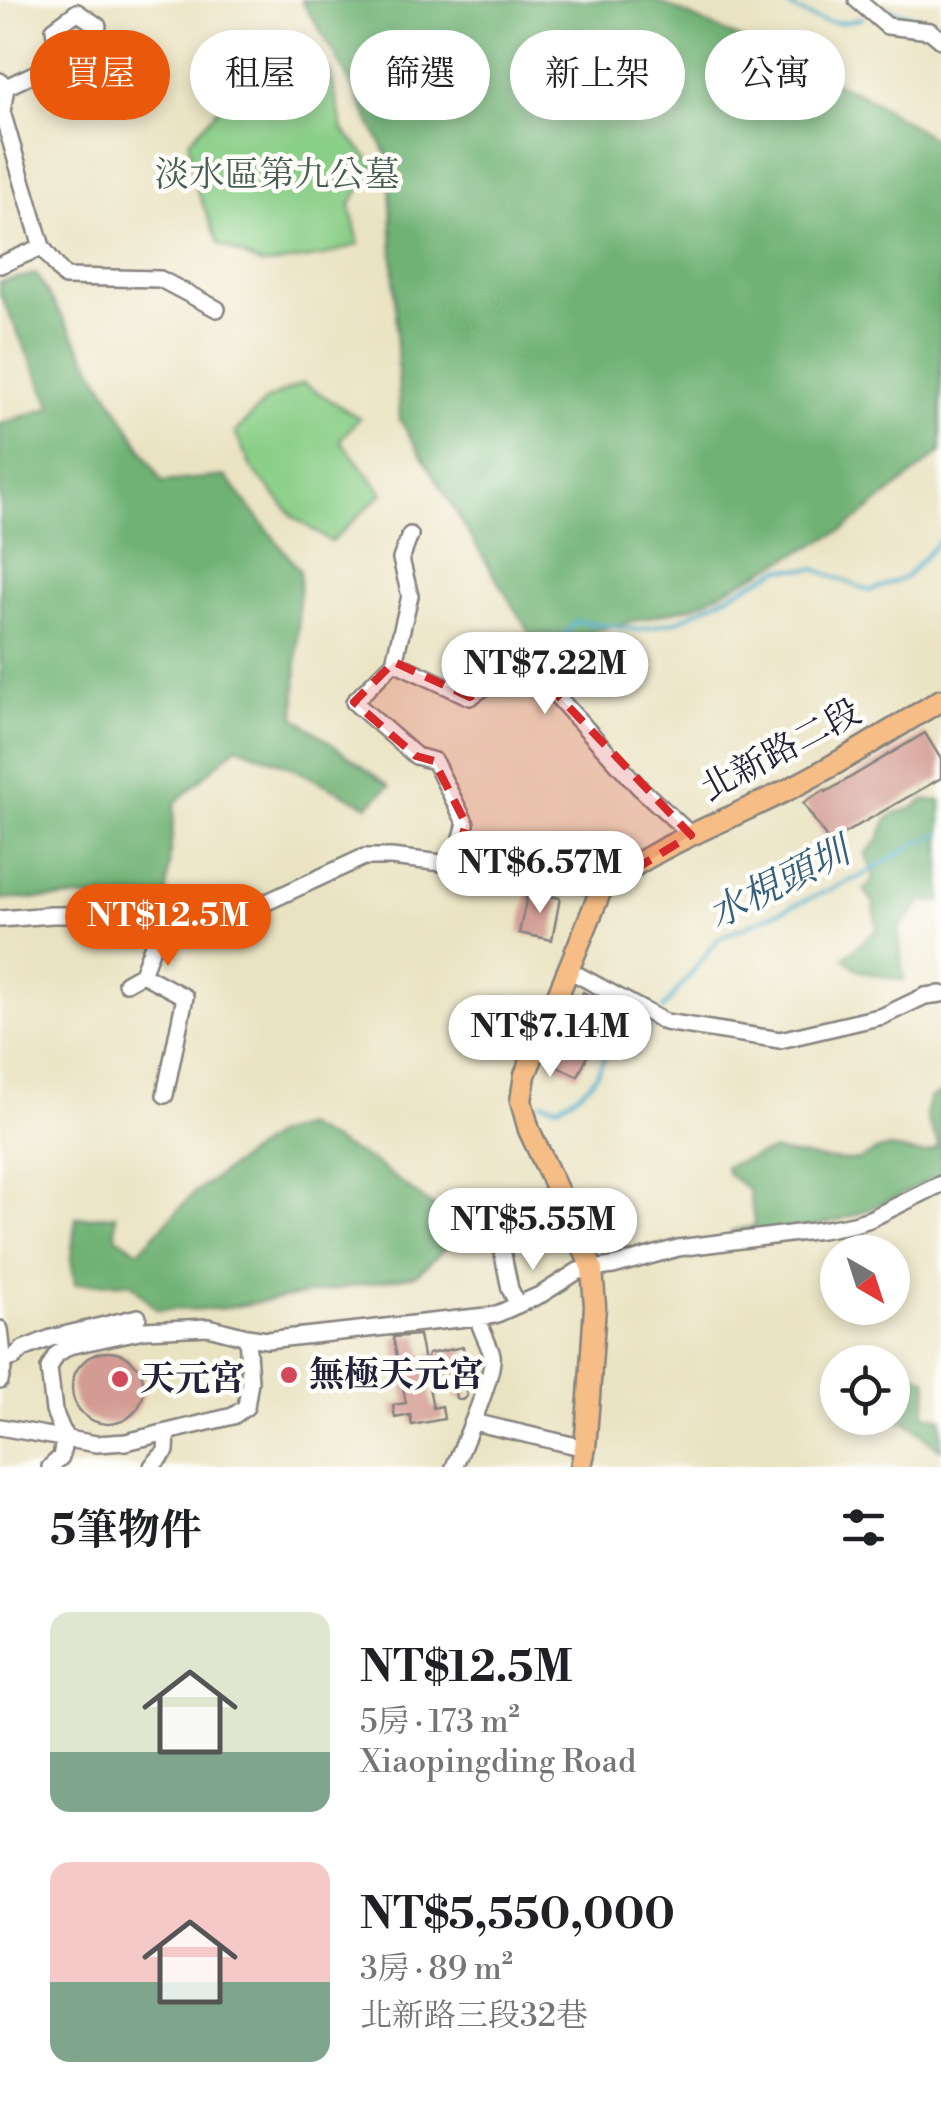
<!DOCTYPE html>
<html lang="zh-TW">
<meta charset="utf-8">
<style>
:root{--surface:#fff;--page:#f2f2f2;--text:#202124;--muted:#757577;--accent:#ea580c}
body{margin:0;font-family:"Libre Bodoni","Noto Serif TC",serif;background:var(--page);color:var(--text);height:100vh;display:flex;flex-direction:column;font-size:38px;white-space:nowrap}
*{box-sizing:border-box;margin:0}
p{font-size:32px;color:var(--muted)}
.icon{flex:none;width:55px;height:55px;fill:none;stroke:currentColor;stroke-width:2;stroke-linecap:round;stroke-linejoin:round}
.map{position:relative;height:1467px;overflow:hidden}
.drawer{display:flex;flex-direction:column;background:var(--surface);flex:1}
.drawer>*{flex:none}
.hud{position:absolute;left:30px;top:30px;width:882px;height:90px;display:flex;gap:20px}
.needle{width:65px;rotate:141deg}
.controls{position:absolute;left:820px;top:1235px;display:grid;gap:20px}
.controls a{display:grid;place-items:center;width:90px;height:90px;border-radius:50%;background:var(--surface);box-shadow:0 5px 15px #0003;font-size:50px}
.price{position:absolute;translate:-50% -85px;padding:0 22px;border-radius:35px;background:#fff;color:#222;font-size:32px;line-height:65px;filter:drop-shadow(0 2px 5px #0008)}
.price::after{content:'';position:absolute;left:50%;top:60px;width:30px;height:22px;margin-left:-15px;background:inherit;clip-path:polygon(0 0,100% 0,50% 100%)}
.price.active{background:var(--accent);color:#fff}
ul{padding:0;list-style:none}
li{display:flex;align-items:center;gap:30px;height:250px;padding:0 50px}
li span{display:grid;place-items:center;flex:none;width:280px;height:200px;border-radius:20px;color:#555}
li>.icon{margin-inline-start:auto}
span .icon{width:120px;height:120px;fill:#fffc;stroke-width:1}
li b{font-size:42px}
h2{display:flex;justify-content:space-between;align-items:center;height:120px;padding:0 50px;font-size:42px}
.chip{padding:0 35px;border-radius:45px;background:var(--surface);box-shadow:0 5px 15px #0003;font-size:35px;line-height:90px}
.chip.active{background:var(--accent);color:#fff}
.map>svg:first-child{display:block}
.green{fill:#8acf88;stroke:#567862;stroke-width:2.5}
.forest{fill:#6fb274;stroke:#486a58;stroke-width:2.5}
.lines{fill:none;stroke-linecap:round;stroke-linejoin:round}
.stream{stroke:#4aacc9;stroke-width:4}
.building{fill:#d39b93}
.minor-casing{stroke:#86827e;stroke-width:20}
.major-casing{stroke:#86827e;stroke-width:25}
.minor{stroke:#fff;stroke-width:15}
.major{stroke:#f6be86;stroke-width:20}
.marked{fill:#d62828;fill-opacity:0.2;stroke:#d62828;stroke-width:8;stroke-dasharray:20 12;stroke-linejoin:round}
.poi-dot{fill:#d1495b;stroke:#fdfcf7;stroke-width:4}
.labels{text-anchor:middle;dominant-baseline:central;stroke-width:9;stroke-linejoin:round;paint-order:stroke}
.park-label{font-size:35px;fill:#465f56;stroke:#fdfcf7}
.street-label{font-size:35px;fill:#22223b;stroke:#fdfcf7}
.poi-label{font-size:35px;font-weight:bold;fill:#22223b;stroke:#fdfcf7;text-anchor:start}
.water-label{font-size:38px;font-style:italic;fill:#34607b;stroke:#fdfcf7}
</style>
<div class="map">
<svg width="941" height="1467" viewBox="0 0 941 1467">
<rect width="100%" height="100%" fill="#fdfcf7"/>
<filter id="ink" filterUnits="userSpaceOnUse"><feTurbulence type="fractalNoise" baseFrequency=".01" numOctaves="2"/><feDisplacementMap in="SourceGraphic" scale="20" xChannelSelector="R" yChannelSelector="G"/><feConvolveMatrix kernelMatrix="1 2 1 2 8 2 1 2 1" color-interpolation-filters="sRGB"/></filter>
<filter id="wash" filterUnits="userSpaceOnUse"><feTurbulence type="fractalNoise" baseFrequency=".0048" numOctaves="4" result="noise"/><feDisplacementMap in="SourceGraphic" scale="40" xChannelSelector="R" yChannelSelector="G"/><feGaussianBlur stdDeviation="2.25" result="paint"/><feColorMatrix in="noise" values="0 0 0 0 0 0 0 0 0 0 0 0 0 0 0 0 0 1.4 0 .05"/><feComposite in="paint" operator="in"/></filter>
<g filter="url(#wash)">
<rect width="100%" height="100%" fill="#eae3c2"/>
<path class="green" d="M250 39 298 51 330 71 343 130 375 165 350 205 359 244 323 256 263 265 219 244 195 185 189 141 254 70Z
M303 383 359 418 340 440 383 493 331 542 295 518 252 469 235 432 268 399Z"/>
<path class="forest" d="M301 0H655L869 98 941 144V452L845 529 694 606 575 636 530 634 400 420 389 159 335 54Z
M36 274 162 482 225 476 300 571 295 717 389 786 368 806 286 765 237 746 175 803 166 897 0 899V424L52 407 0 294V282Z
M924 800 941 801V902L922 901 898 930 904 981 860 971 844 958 877 929 874 904 864 889C882 875 869 869 866 853L878 841 888 818 896 813 911 809Z
M941 1093V1175C913 1188 884 1205 855 1215 831 1223 753 1241 732 1231L755 1226 749 1190 728 1174 725 1166 774 1150C783 1155 849 1163 858 1160 868 1157 876 1148 887 1148 905 1147 923 1162 938 1146 935 1127 918 1119 931 1098Z
M303 1126 372 1161 451 1220 448 1246 416 1275 220 1309 157 1310 131 1283 75 1284 71 1259 76 1218 116 1215 115 1236 139 1251 194 1193 273 1136Z
M917 1375 927 1379 928 1391 924 1415 941 1417V1450L907 1422 867 1418H892L893 1390Z"/>
<g class="lines">
<path class="stream" d="M777 0C807 16 828 30 862 18
M883 8 941 24
M549 653 576 621 638 630 677 621 780 569H815L870 591 906 577 941 539
M663 1009 719 938 859 877 917 843 941 834
M542 1102 558 1106C568 1099 585 1091 592 1081 610 1057 596 1049 635 1054L652 1026"/>
</g>
<g id="blocks">
<path class="building" d="M925 733 941 759V778L829 842 803 803 825 790 826 792Z
M528 891 560 898 552 940 519 933Z
M583 992 610 1006 578 1076 551 1064Z
M419 1335 425 1367 428 1354 463 1347 468 1376 463 1377 467 1396 462 1400 456 1398 453 1382 429 1387 433 1408 442 1406 444 1419 412 1425 410 1415 395 1418 393 1405 406 1403 393 1337Z
M72 1388a36 36 0 1 1 72 0a36 36 0 1 1-72 0Z"/>
</g>
</g>
<g filter="url(#ink)">
<use href="#blocks" fill-opacity="0" stroke="#86827e" stroke-width="2.5"/>
<g class="lines">
<defs>
<path id="minor" d="M857 0 887 26 930 31 941 40
M0 81 6 87 2 112 42 247
M6 87 59 62 54 29 77 12 98 26
M0 265 42 247 65 277 160 279 217 309
M410 535 401 559 410 596 394 662 354 702 416 756 434 761 466 824 454 864
M394 662 470 697 525 661 639 787 691 835
M0 919 52 915H221L242 911 267 902 364 857H391L485 868 582 884 601 890
M567 969 665 1022 780 1040 883 1016 925 996 941 994
M142 974 185 997 165 1095
M126 983 142 974 164 916
M500 1240 510 1289 518 1305
M4 1360 15 1357 23 1349 51 1338 138 1317
M0 1381 4 1365 0 1329
M473 1422 585 1448
M0 1427 96 1444 126 1442 233 1416 246 1407 250 1381 247 1337 267 1340 495 1315 542 1294 578 1271 613 1266 678 1248 821 1230 854 1224 870 1219 941 1184
M152 1466 166 1451 167 1432
M50 1467 61 1457 65 1437 54 1411 49 1368 56 1355 69 1346 144 1330 208 1327 247 1337
M454 1467C462 1448 496 1371 492 1355 488 1342 481 1331 478 1318"/>
<path id="major" d="M581 1467 585 1448 589 1397 595 1306 592 1269 577 1232 529 1130 521 1101 525 1075 601 890C656 844 725 822 789 789 841 763 891 730 941 700"/>
</defs>
<use href="#minor" class="minor-casing"/>
<use href="#major" class="major-casing"/>
<use href="#minor" class="minor"/>
<use href="#major" class="major"/>
</g>
</g>
<path class="marked" d="M525 661 691 835 601 890 454 864 466 824 434 761 416 756 354 702 394 662 470 697Z"/>
<g class="poi-dot">
<circle cx="289" cy="1375" r="10"/>
<circle cx="120" cy="1379" r="10"/>
</g>
<g class="labels">
<g class="park-label">
<text x="277" y="175">淡水區第九公墓</text>
</g>
<g class="street-label">
<text transform="translate(781 751) rotate(-28)">北新路二段</text>
</g>
<g class="poi-label">
<text x="309" y="1375">無極天元宮</text>
<text x="140" y="1379">天元宮</text>
</g>
<g class="water-label">
<text transform="translate(779 884) rotate(-27)">水梘頭圳</text>
</g>
</g>
</svg>
<div class="controls">
<a><svg class="needle" viewBox="-14 -14 28 28"><path d="M0-13l5 13h-10z" fill="#e53935"/><path d="M0 13l5-13h-10z" fill="#757577"/></svg></a>
<a><svg class="icon" aria-label="locate" viewBox="0 0 24 24"><circle cx="12" cy="12" r="6"/><path d="M12 2v4M12 18v4M2 12h4M18 12h4"/></svg></a>
</div>
<b class="price" style="left:545px;top:717px">NT$7.22M</b>
<b class="price" style="left:540px;top:916px">NT$6.57M</b>
<b class="price active" style="left:168px;top:969px">NT$12.5M</b>
<b class="price" style="left:550px;top:1080px">NT$7.14M</b>
<b class="price" style="left:533px;top:1273px">NT$5.55M</b>
<div class="hud">
<a class="chip active">買屋</a>
<a class="chip">租屋</a>
<a class="chip">篩選</a>
<a class="chip">新上架</a>
<a class="chip">公寓</a>
</div>
</div>
<section class="drawer">
<h2>5筆物件<svg class="icon" aria-label="filters" viewBox="0 0 24 24"><path d="M4 7h16M4 17h16"/><circle cx="9" cy="7" r="2"/><circle cx="15" cy="17" r="2"/></svg></h2>
<ul>
<li><span style="background:linear-gradient(#dfe7d0 70%,#7fa58c 0)"><svg class="icon" aria-label="home" viewBox="0 0 24 24"><path d="M3 11l9-7 9 7M6 9v11h12V9"/></svg></span><div><b>NT$12.5M</b><p>5房 · 173 m²</p><p>Xiaopingding Road</p></div></li>
<li><span style="background:linear-gradient(#f6c9c9 60%,#7fa58c 0)"><svg class="icon" aria-label="home" viewBox="0 0 24 24"><path d="M3 11l9-7 9 7M6 9v11h12V9"/></svg></span><div><b>NT$5,550,000</b><p>3房 · 89 m²</p><p>北新路三段32巷</p></div></li>
</ul>
</section>
